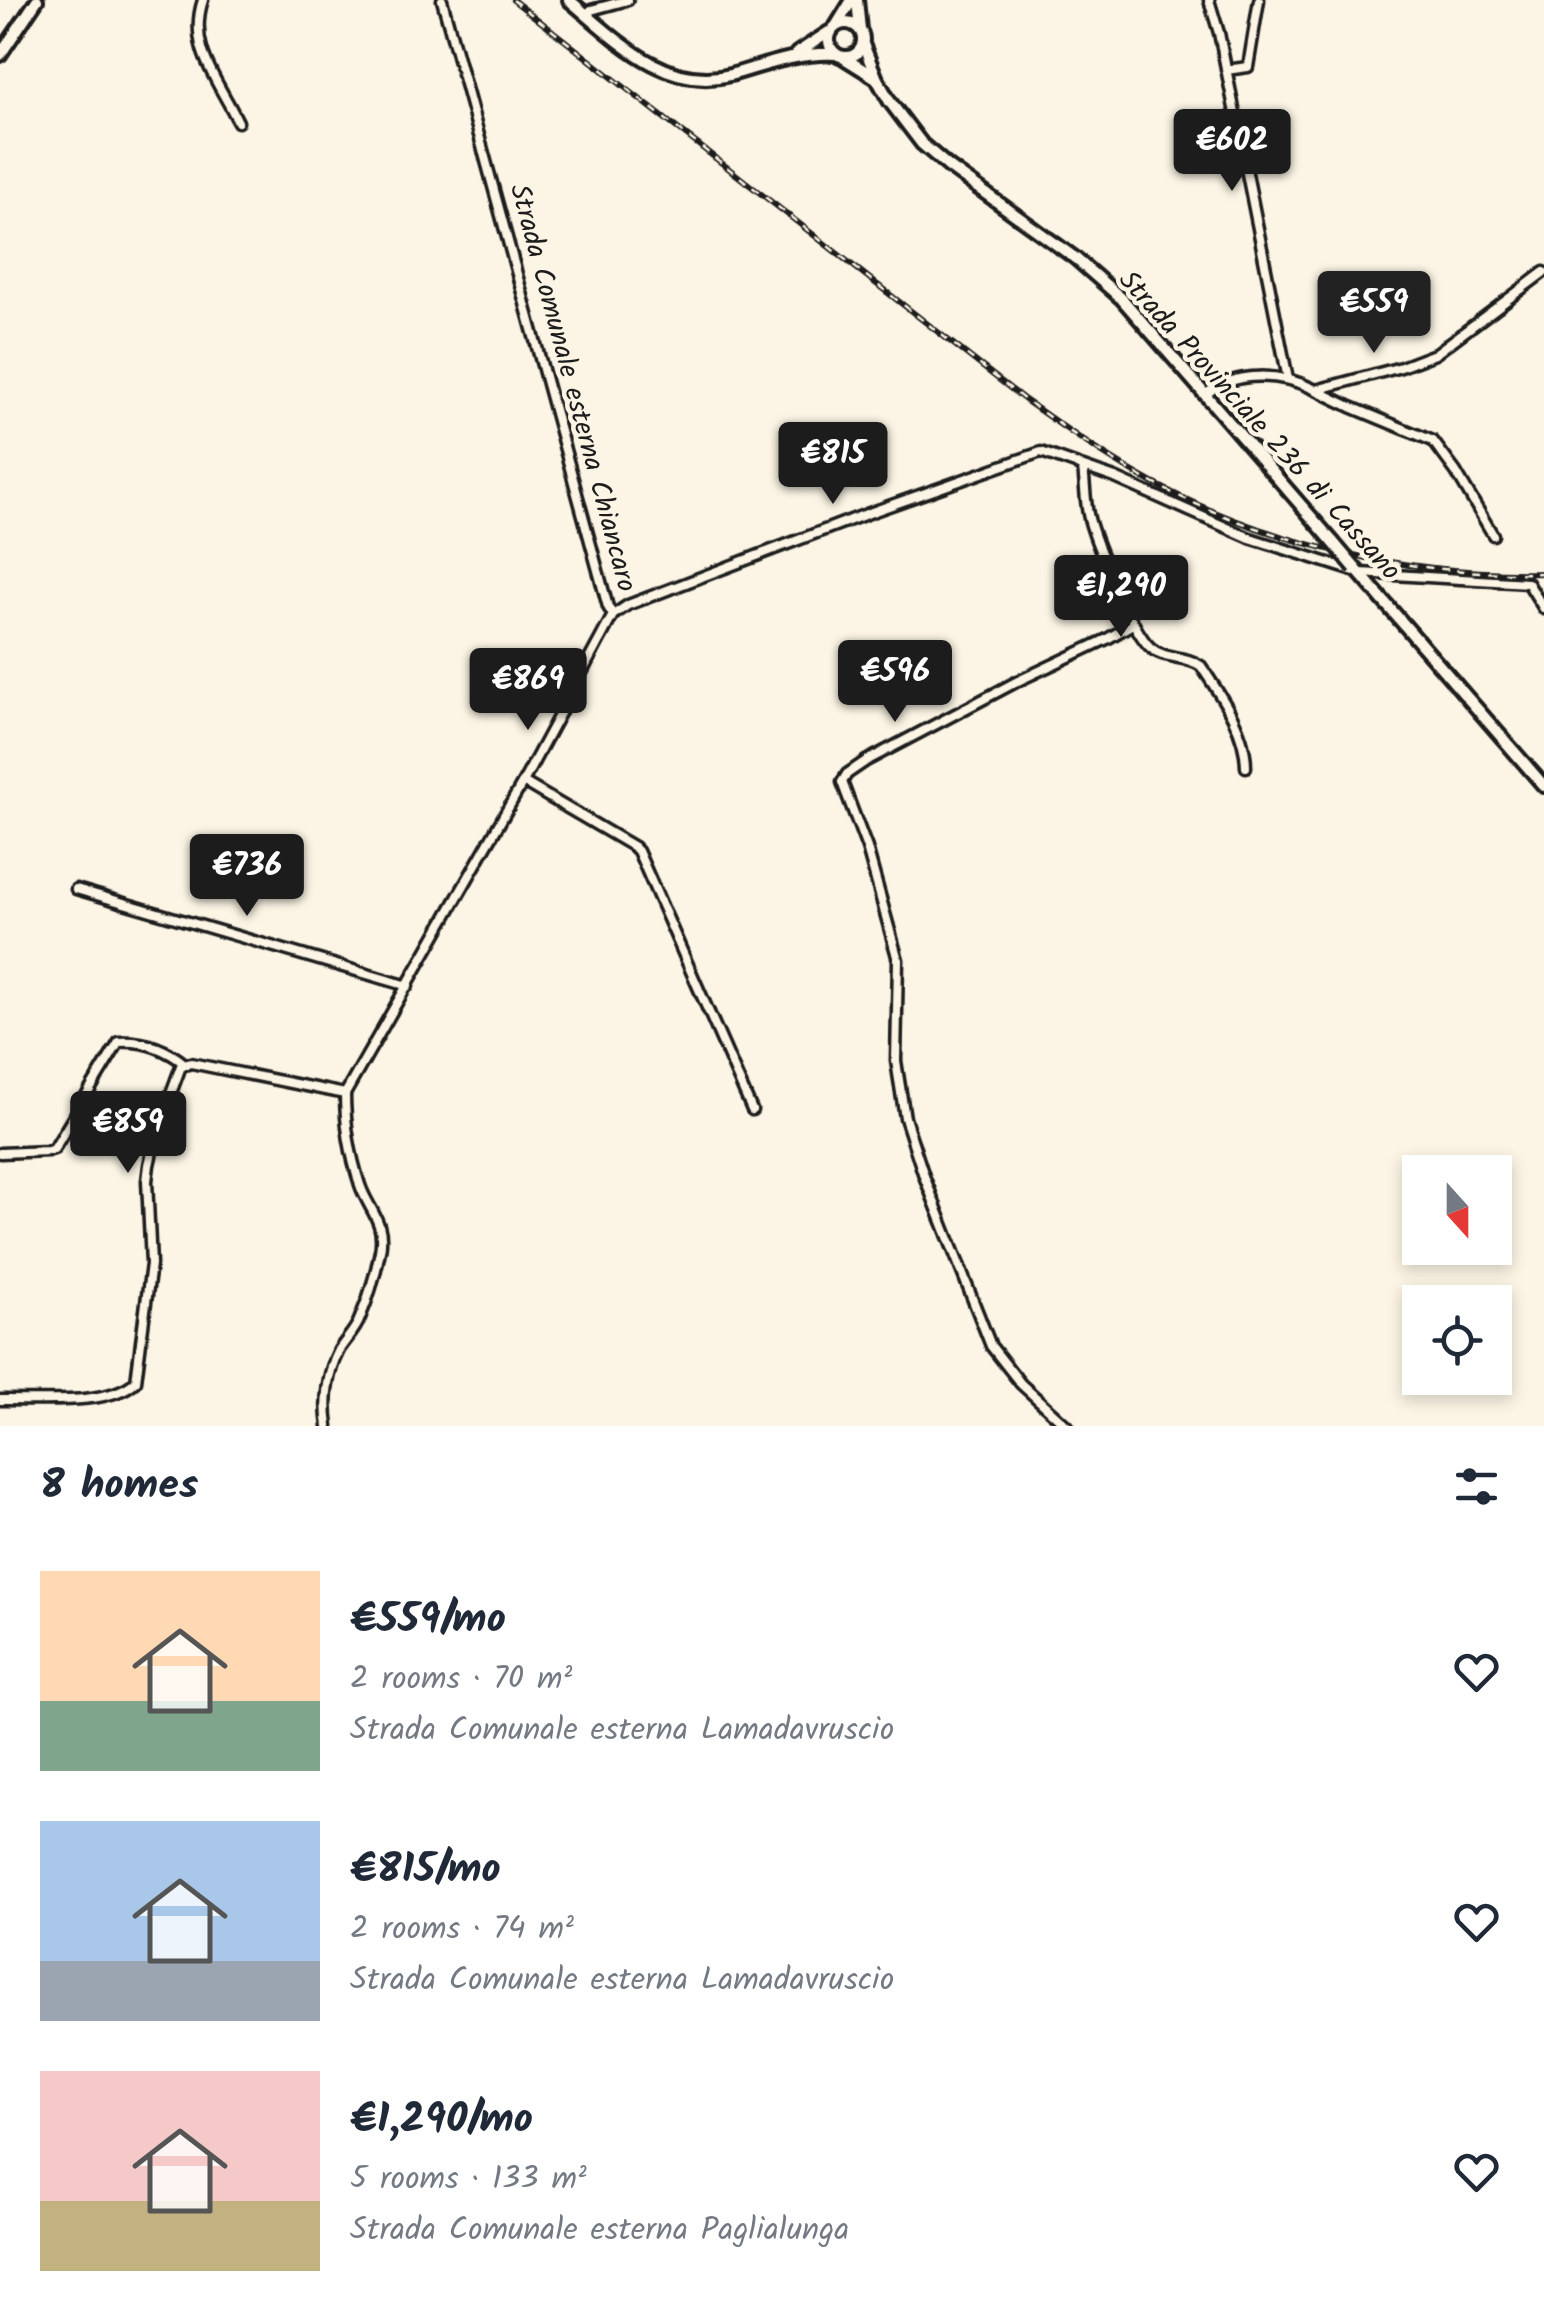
<!DOCTYPE html>
<meta charset="utf-8">
<style>
:root{--surface:#fff;--page:#f6f6f7;--text:#1f2937;--muted:#747a83;--accent:#1c1c1c}
body{margin:0;font-family:Kalam,sans-serif;background:var(--page);color:var(--text);height:100vh;display:flex;flex-direction:column;font-size:38px;white-space:nowrap}
*{box-sizing:border-box;margin:0}
p{font-size:32px;color:var(--muted)}
.icon{flex:none;width:55px;height:55px;fill:none;stroke:currentColor;stroke-width:2;stroke-linecap:round;stroke-linejoin:round}
.map{position:relative;height:1426px;overflow:hidden}
.drawer{display:flex;flex-direction:column;background:var(--surface);flex:1}
.drawer>*{flex:none}
.needle{width:65px;rotate:159deg}
.controls{position:absolute;left:1402px;top:1155px;display:grid;gap:20px}
.controls a{display:grid;place-items:center;width:110px;height:110px;border-radius:0px;background:var(--surface);box-shadow:0 5px 15px #0003;font-size:50px}
.price{position:absolute;translate:-50% -85px;padding:0 22px;border-radius:10px;background:var(--accent);color:#fff;font-size:32px;line-height:65px;filter:drop-shadow(0 2px 5px #0008)}
.price::after{content:'';position:absolute;left:50%;top:60px;width:30px;height:22px;margin-left:-15px;background:inherit;clip-path:polygon(0 0,100% 0,50% 100%)}
.price.active{background:#222;color:#fff}
ul{padding:0;list-style:none}
li{display:flex;align-items:center;gap:30px;height:250px;padding:0 40px}
li span{display:grid;place-items:center;flex:none;width:280px;height:200px;border-radius:0px;color:#555}
li>.icon{margin-inline-start:auto}
span .icon{width:120px;height:120px;fill:#fffc;stroke-width:1}
li b{font-size:42px}
h2{display:flex;justify-content:space-between;align-items:center;height:120px;padding:0 40px;font-size:42px}
.map>svg:first-child{display:block}
.lines{fill:none;stroke-linecap:round;stroke-linejoin:round}
.minor-casing{stroke:#1c1c1c;stroke-width:15}
.major-casing{stroke:#1c1c1c;stroke-width:18}
.minor{stroke:#fcf5e5;stroke-width:8}
.major{stroke:#fcf5e5;stroke-width:10}
.rail-casing{stroke:#1c1c1c;stroke-width:6}
.rail{stroke:#fcf5e5;stroke-width:2.5;stroke-dasharray:8;stroke-linecap:butt}
.major-bridge-casing{stroke:#1c1c1c;stroke-width:18;stroke-linecap:butt}
.major-bridge{stroke:#fcf5e5;stroke-width:10}
.labels{text-anchor:middle;dominant-baseline:central;stroke-width:9;stroke-linejoin:round;paint-order:stroke}
.street-label{font-size:28px;fill:#1c1c1c;stroke:#fcf5e5}
</style>
<div class="map">
<svg width="1544" height="1426" viewBox="0 0 1544 1426">
<rect width="100%" height="100%" fill="#fcf5e5"/>
<filter id="ink" filterUnits="userSpaceOnUse"><feTurbulence type="fractalNoise" baseFrequency=".01" numOctaves="2"/><feDisplacementMap in="SourceGraphic" scale="20" xChannelSelector="R" yChannelSelector="G"/><feConvolveMatrix kernelMatrix="1 2 1 2 8 2 1 2 1" color-interpolation-filters="sRGB"/></filter>
<g filter="url(#ink)">
<g class="lines">
<defs>
<path id="minor" d="M203 0C187 48 219 81 238 122
M1209 0 1219 33 1288 379
M587 15 591 10 628 0
M1226 70 1248 67 1259 0
M1316 390 1351 407 1433 441 1456 472 1493 535
M1206 394C1237 370 1282 373 1316 390L1401 367 1435 354 1544 272
M1083 468C1085 483 1085 499 1088 514 1093 539 1133 633 1151 648 1165 660 1186 655 1201 666 1221 696 1246 731 1246 767
M613 615 628 605 869 513 1041 452 1115 478 1250 538 1360 573 1528 583 1544 609
M523 782 634 847 638 851 752 1110
M76 889 408 986
M0 1153 48 1151 54 1149 119 1042C144 1040 165 1048 185 1064
M0 1400C36 1399 109 1407 136 1381L151 1264 147 1181 149 1165 156 1134 181 1066 191 1063 345 1094
M328 1426C324 1401 327 1373 339 1350 346 1339 356 1330 360 1318 369 1297 376 1272 380 1251 386 1222 368 1209 360 1185 351 1157 345 1124 345 1094L523 782 613 615 608 607 442 0
M1067 1426 1021 1384 991 1346 924 1176 905 1118 896 1061 898 960 867 848 842 782 847 774 866 761 1018 681 1107 639 1134 623"/>
<path id="major" d="M569 0C614 37 665 92 730 75 766 65 798 52 836 54
M857 0 860 30
M829 40a17 17 0 1 1 34 0a17 17 0 1 1-34 0Z
M836 26 852 0
M863 44 877 79 890 102 922 144 949 167 1075 258 1122 299 1333 542
M797 53 829 32
M0 55 37 0
M844 58 876 78
M1355 568 1544 786"/>
</defs>
<use href="#minor" class="minor-casing"/>
<use href="#major" class="major-casing"/>
<use href="#minor" class="minor"/>
<use href="#major" class="major"/>
<defs>
<path id="rail" d="M513 0 1025 400C1066 429 1108 459 1153 483 1272 546 1410 576 1544 573"/>
</defs>
<use href="#rail" class="rail-casing"/>
<use href="#rail" class="rail"/>
<defs>
<path id="major-bridge" d="M1333 542 1355 568"/>
</defs>
<use href="#major-bridge" class="major-bridge-casing"/>
<use href="#major-bridge" class="major-bridge"/>
</g>
</g>
<g class="labels">
<g class="street-label">
<text transform="translate(572 388) rotate(75)">Strada Comunale esterna Chiancaro</text>
<text transform="translate(1259 426) rotate(48)">Strada Provinciale 236 di Cassano</text>
</g>
</g>
</svg>
<div class="controls">
<a><svg class="needle" viewBox="-14 -14 28 28"><path d="M0-13l5 13h-10z" fill="#e53935"/><path d="M0 13l5-13h-10z" fill="#747a83"/></svg></a>
<a><svg class="icon" aria-label="locate" viewBox="0 0 24 24"><circle cx="12" cy="12" r="6"/><path d="M12 2v4M12 18v4M2 12h4M18 12h4"/></svg></a>
</div>
<b class="price" style="left:1232px;top:194px">€602</b>
<b class="price active" style="left:1374px;top:356px">€559</b>
<b class="price" style="left:833px;top:507px">€815</b>
<b class="price" style="left:1121px;top:640px">€1,290</b>
<b class="price" style="left:895px;top:725px">€596</b>
<b class="price" style="left:528px;top:733px">€869</b>
<b class="price" style="left:247px;top:919px">€736</b>
<b class="price" style="left:128px;top:1176px">€859</b>
</div>
<section class="drawer">
<h2>8 homes<svg class="icon" aria-label="filters" viewBox="0 0 24 24"><path d="M4 7h16M4 17h16"/><circle cx="9" cy="7" r="2"/><circle cx="15" cy="17" r="2"/></svg></h2>
<ul>
<li><span style="background:linear-gradient(#ffd9b3 65%,#7fa58c 0)"><svg class="icon" aria-label="home" viewBox="0 0 24 24"><path d="M3 11l9-7 9 7M6 9v11h12V9"/></svg></span><div><b>€559/mo</b><p>2 rooms · 70 m²</p><p>Strada Comunale esterna Lamadavruscio</p></div><svg class="icon" aria-label="heart" viewBox="0 0 24 24"><path d="M12 20l-8-8c-3-5 5-10 8-4 3-6 11-1 8 4z"/></svg></li>
<li><span style="background:linear-gradient(#a9c7e8 70%,#9aa5b1 0)"><svg class="icon" aria-label="home" viewBox="0 0 24 24"><path d="M3 11l9-7 9 7M6 9v11h12V9"/></svg></span><div><b>€815/mo</b><p>2 rooms · 74 m²</p><p>Strada Comunale esterna Lamadavruscio</p></div><svg class="icon" aria-label="heart" viewBox="0 0 24 24"><path d="M12 20l-8-8c-3-5 5-10 8-4 3-6 11-1 8 4z"/></svg></li>
<li><span style="background:linear-gradient(#f6c9c9 65%,#c2b280 0)"><svg class="icon" aria-label="home" viewBox="0 0 24 24"><path d="M3 11l9-7 9 7M6 9v11h12V9"/></svg></span><div><b>€1,290/mo</b><p>5 rooms · 133 m²</p><p>Strada Comunale esterna Paglialunga</p></div><svg class="icon" aria-label="heart" viewBox="0 0 24 24"><path d="M12 20l-8-8c-3-5 5-10 8-4 3-6 11-1 8 4z"/></svg></li>
</ul>
</section>
